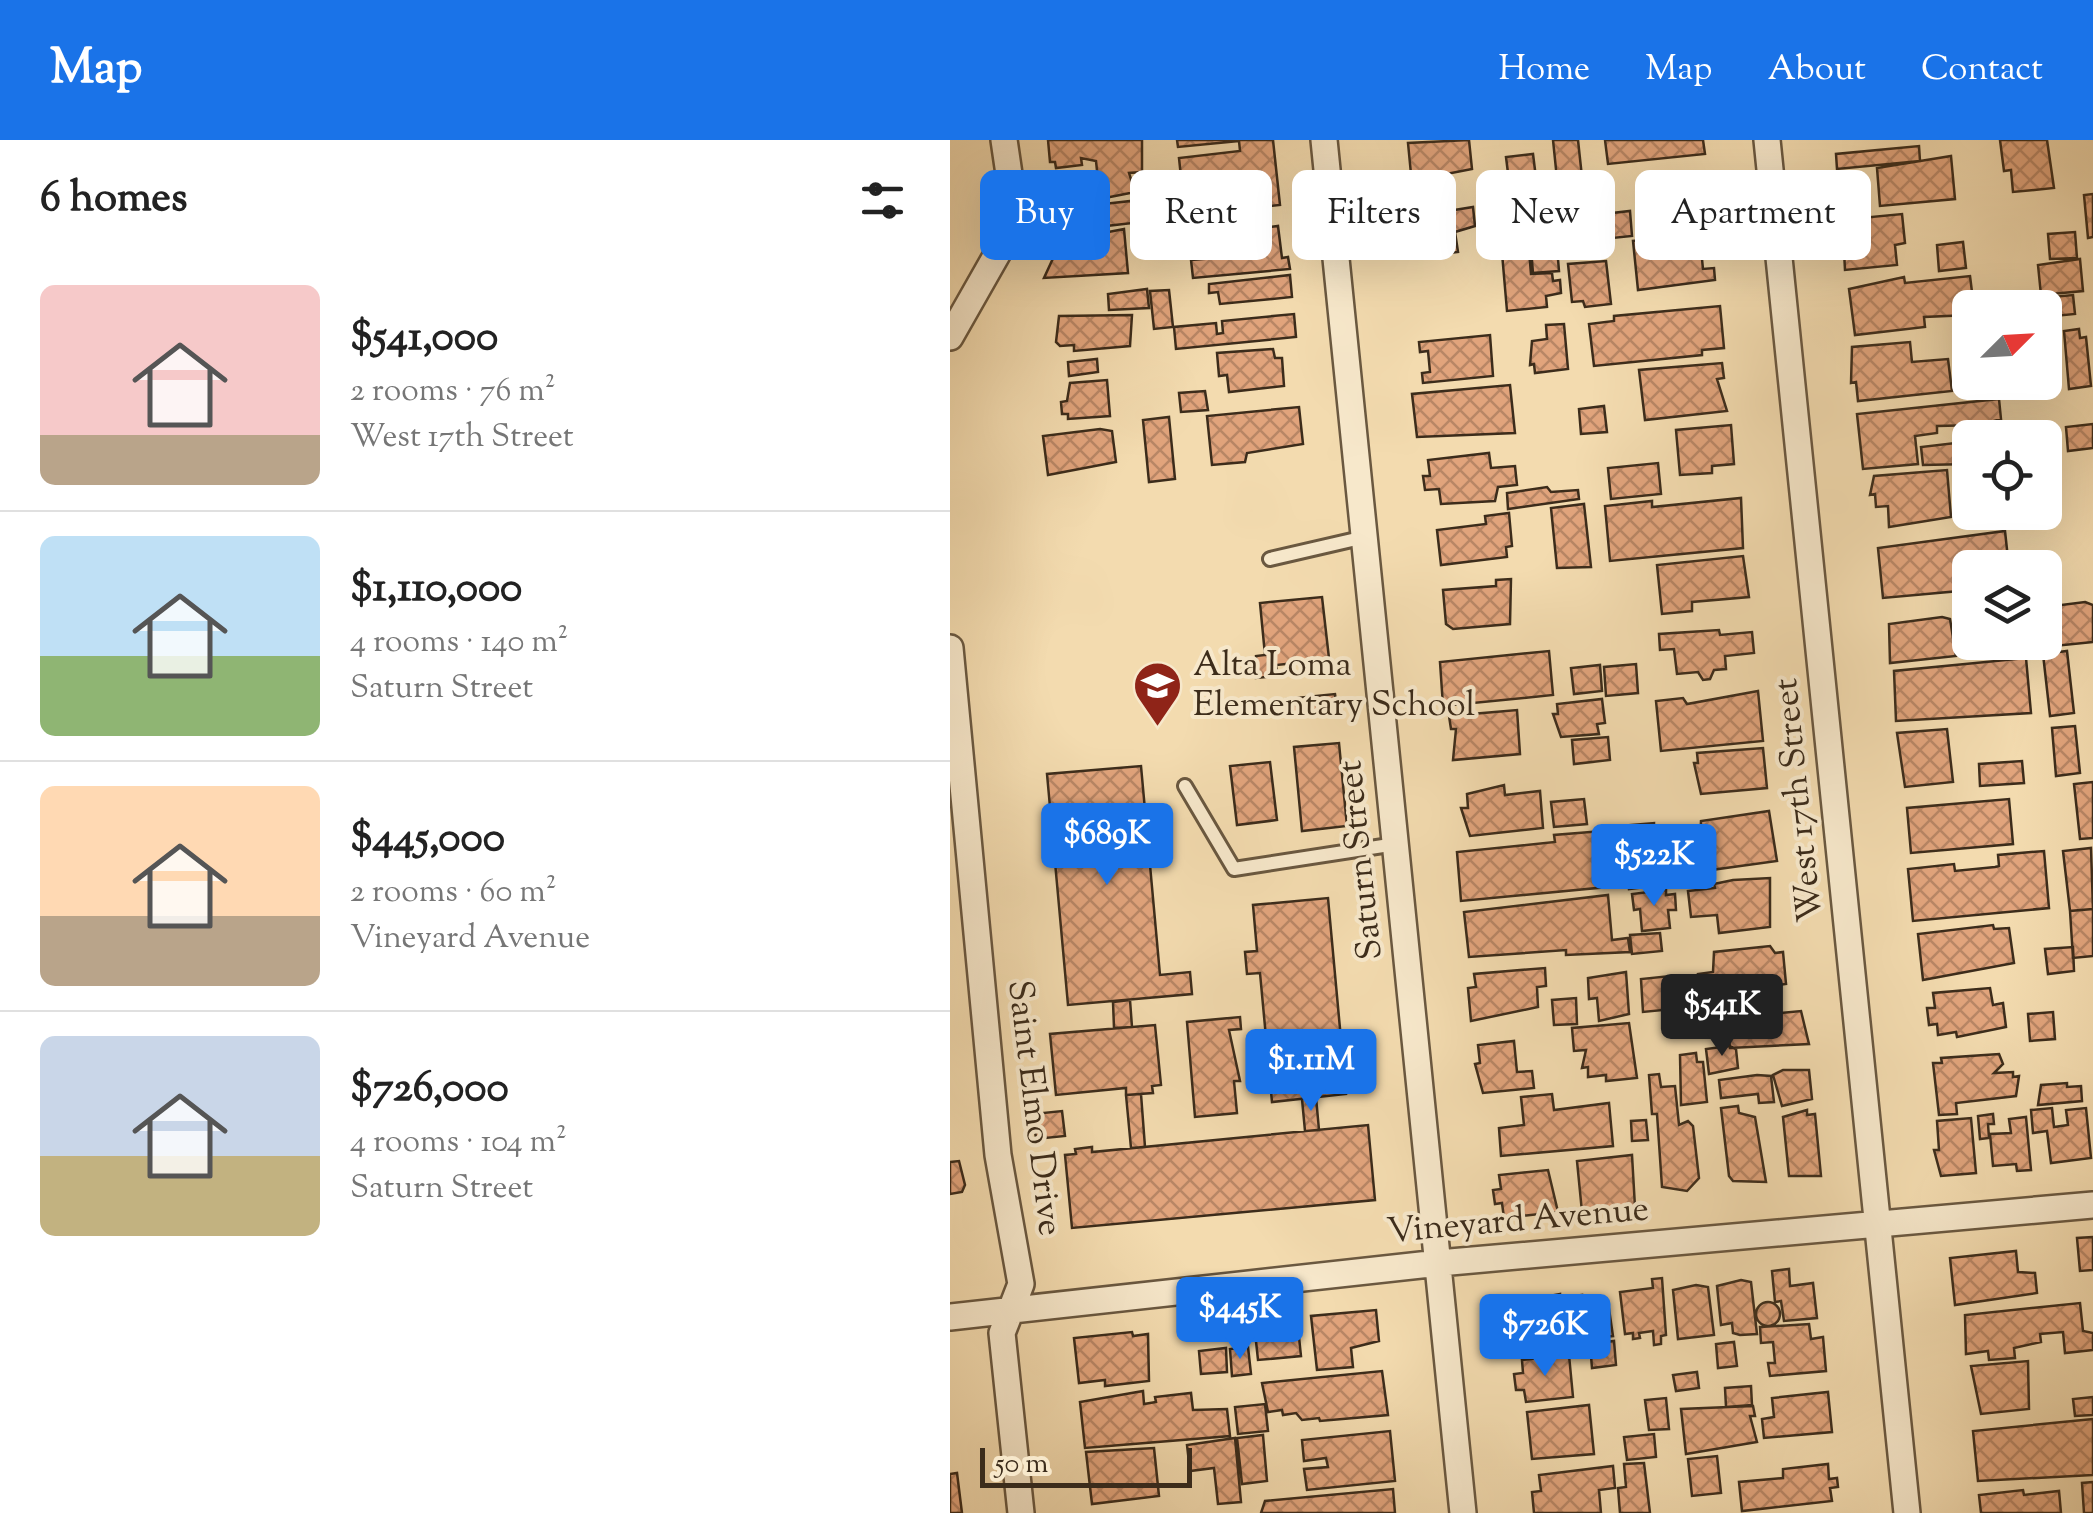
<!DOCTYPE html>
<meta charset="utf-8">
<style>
:root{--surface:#fff;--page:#f6f6f6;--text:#222;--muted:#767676;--line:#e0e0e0;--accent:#1a73e8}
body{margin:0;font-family:"Sorts Mill Goudy",serif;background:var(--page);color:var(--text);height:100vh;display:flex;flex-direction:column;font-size:38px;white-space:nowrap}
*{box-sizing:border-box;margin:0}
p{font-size:32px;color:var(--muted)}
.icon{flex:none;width:55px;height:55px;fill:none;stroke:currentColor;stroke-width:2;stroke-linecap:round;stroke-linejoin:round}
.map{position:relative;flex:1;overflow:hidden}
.drawer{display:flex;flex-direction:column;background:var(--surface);width:950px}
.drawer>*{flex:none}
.top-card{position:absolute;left:30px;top:30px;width:950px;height:90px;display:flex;gap:20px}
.needle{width:65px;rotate:66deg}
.buttons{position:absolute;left:1002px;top:150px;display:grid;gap:20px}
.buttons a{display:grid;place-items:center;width:110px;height:110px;border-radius:15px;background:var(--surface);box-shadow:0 10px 40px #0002;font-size:50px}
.scale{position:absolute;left:30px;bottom:25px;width:212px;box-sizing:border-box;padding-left:10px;border:5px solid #3c2c1b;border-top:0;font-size:28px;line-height:35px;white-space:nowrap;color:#3c2c1b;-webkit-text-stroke:8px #f7e8cb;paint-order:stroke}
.price{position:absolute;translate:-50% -85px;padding:0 22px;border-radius:10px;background:var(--accent);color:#fff;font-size:32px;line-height:65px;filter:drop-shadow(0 2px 5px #0008)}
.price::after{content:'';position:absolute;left:50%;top:60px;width:30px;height:22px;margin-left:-15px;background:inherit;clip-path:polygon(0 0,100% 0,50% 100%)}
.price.current{background:#222;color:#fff}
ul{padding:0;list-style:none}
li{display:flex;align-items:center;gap:30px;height:250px;padding:0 40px}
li+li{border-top:2px solid var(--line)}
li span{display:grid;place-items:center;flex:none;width:280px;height:200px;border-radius:15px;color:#555}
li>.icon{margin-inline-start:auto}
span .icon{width:120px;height:120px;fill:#fffc;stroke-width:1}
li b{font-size:42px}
h2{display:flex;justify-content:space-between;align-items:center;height:120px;padding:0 40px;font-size:42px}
.chip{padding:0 35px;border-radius:15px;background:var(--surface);box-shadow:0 10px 40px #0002;font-size:35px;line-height:90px}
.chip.current{background:var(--accent);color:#fff}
header{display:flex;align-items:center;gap:60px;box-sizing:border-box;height:140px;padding:0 50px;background:var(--accent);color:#fff}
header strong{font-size:48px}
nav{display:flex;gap:55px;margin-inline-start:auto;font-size:35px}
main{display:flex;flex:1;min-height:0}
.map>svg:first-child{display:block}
.building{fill:url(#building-cross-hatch);stroke:#3c2c1b;stroke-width:2.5}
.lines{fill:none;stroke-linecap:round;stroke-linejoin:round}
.lane-casing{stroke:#6a5840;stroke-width:18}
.street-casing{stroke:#6a5840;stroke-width:30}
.lane{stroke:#f7e8cb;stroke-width:12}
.street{stroke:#f7e8cb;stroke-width:25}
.labels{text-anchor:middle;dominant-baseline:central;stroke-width:8;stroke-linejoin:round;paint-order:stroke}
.poi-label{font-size:35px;fill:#3c2c1b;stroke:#f7e8cb;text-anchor:start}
.street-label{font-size:35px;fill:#3c2c1b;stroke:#f7e8cb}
</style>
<header>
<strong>Map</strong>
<nav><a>Home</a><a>Map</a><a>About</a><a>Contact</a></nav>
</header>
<main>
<section class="drawer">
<h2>6 homes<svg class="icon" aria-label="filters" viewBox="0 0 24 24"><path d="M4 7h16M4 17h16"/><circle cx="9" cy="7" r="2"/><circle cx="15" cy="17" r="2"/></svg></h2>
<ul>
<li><span style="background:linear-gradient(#f6c9c9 75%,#b9a48a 0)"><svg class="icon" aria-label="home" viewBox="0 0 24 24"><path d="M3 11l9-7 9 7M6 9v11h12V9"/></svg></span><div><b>$541,000</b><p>2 rooms · 76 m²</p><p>West 17th Street</p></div></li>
<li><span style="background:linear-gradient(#bfe0f5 60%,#8fb573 0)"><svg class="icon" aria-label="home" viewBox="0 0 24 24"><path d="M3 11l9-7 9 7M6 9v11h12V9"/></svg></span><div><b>$1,110,000</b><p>4 rooms · 140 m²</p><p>Saturn Street</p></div></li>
<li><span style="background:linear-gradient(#ffd9b3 65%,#b9a48a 0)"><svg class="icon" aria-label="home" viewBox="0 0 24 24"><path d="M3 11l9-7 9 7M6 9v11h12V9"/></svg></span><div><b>$445,000</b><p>2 rooms · 60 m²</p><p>Vineyard Avenue</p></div></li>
<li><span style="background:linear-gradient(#c9d6e8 60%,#c2b280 0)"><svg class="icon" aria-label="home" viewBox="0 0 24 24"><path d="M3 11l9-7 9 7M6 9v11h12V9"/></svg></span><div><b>$726,000</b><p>4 rooms · 104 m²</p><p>Saturn Street</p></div></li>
</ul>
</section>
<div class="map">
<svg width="1143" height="1373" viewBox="0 0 1143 1373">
<defs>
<pattern id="building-cross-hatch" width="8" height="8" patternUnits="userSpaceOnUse" patternTransform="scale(2.5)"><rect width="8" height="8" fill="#e1a47c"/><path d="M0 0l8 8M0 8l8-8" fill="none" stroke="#b88665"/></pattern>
</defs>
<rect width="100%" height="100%" fill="#f3dbaf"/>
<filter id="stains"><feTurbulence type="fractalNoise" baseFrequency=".002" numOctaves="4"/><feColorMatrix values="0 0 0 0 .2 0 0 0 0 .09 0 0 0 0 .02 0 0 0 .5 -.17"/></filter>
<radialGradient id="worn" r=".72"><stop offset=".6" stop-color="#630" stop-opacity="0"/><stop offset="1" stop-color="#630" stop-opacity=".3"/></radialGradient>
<path class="building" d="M98 0H192V32L179 33 185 52 150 59 146 21 131 18 132 25 106 28 105 22H100Z
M227 0H323L330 65 235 75 229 18 290 11 289 1 228 7Z
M519 0 522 29 481 37V32L461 34 458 3Z
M603 0H628L632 37 607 39Z
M655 0H753L755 14 658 24Z
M1050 0H1097L1104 48 1063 52 1061 30 1054 31Z
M969 6 970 21 887 29 886 14Z
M583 14 586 38 559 41 556 17Z
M1001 16 1005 59 930 66 927 28Z
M210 32 212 57 193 59 191 33Z
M752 32 758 91 711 96 704 39Z
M136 43 140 82 114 85 110 46Z
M558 48 560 64 533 66 532 51Z
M1143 54V97L1138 98 1134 55Z
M181 61 183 83 147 87 144 65Z
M523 67 525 86 505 92 508 112 466 117 465 106 458 107 456 88 462 87 461 77Z
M680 71 682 96 653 99 644 75Z
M952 74 955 103 945 105 947 125 895 130 893 93 902 92 900 79Z
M267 78 269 106 242 108 239 80Z
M328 86 332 118 338 117 340 129 243 138 241 120 303 115 301 108H296L294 90Z
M174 89 178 133 94 138 111 101Z
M1125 92 1127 118 1100 119 1098 94Z
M761 95 762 107 751 109 753 129 764 128 765 140 688 150 683 101Z
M1013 102 1016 128 989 131 987 105Z
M607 107 609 131 583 133 581 109Z
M579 110 581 134 602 133 603 141 610 140 611 153 596 156 597 167 557 171 552 113Z
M1130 119 1133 151 1091 155 1088 125Z
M656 121 661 164 635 167 633 161 622 162 618 124Z
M340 135 342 157 270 164 268 152 259 153V144Z
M1020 136 1024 168 1020 175 974 177 975 187 905 195 899 149 954 137 955 143Z
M197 149 199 168 159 170 158 154Z
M219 150 223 187 204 189 200 151Z
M1123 155 1125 174 1095 177 1091 158Z
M770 166 774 208 752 210V215L644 226 639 184 664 181V176Z
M344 174 346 197 226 209 224 187 266 183 267 194 273 193 272 181Z
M182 175 180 206 124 211V205L110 206 106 202 109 176Z
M614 184 618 229 585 233 584 224 580 225 582 201 597 199 596 185Z
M1129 189 1130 198 1136 197 1141 246 1119 249 1114 191Z
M540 195 543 236 473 243 472 233 480 232 478 211 470 212 469 202Z
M960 202 962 222 998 219 1002 251 908 261 906 242 901 243 902 207Z
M323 209 325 218H332L334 246 279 252 277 235 269 236 267 213Z
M147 219 148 232 119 236 118 222Z
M772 223 774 238 767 239 777 271 695 280 689 230Z
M157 240 160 276 118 279V274H112L111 262 117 261 120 243Z
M560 245 565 293 467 297 462 254Z
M255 251 258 270 231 272 229 253Z
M1049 259 1051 279 1030 285 987 286V293L965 296 968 324 913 329 907 274Z
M654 266 657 292 631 294 629 269Z
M349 267 353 304 297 313 295 322 262 325 257 276Z
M219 277 225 339 199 342 193 280Z
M1143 284V308L1118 311 1116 287Z
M781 285 784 324 762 326V333L730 335 726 290Z
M150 289 162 291 166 322 98 335 93 296Z
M1014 302 1020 304V324L973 325 971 307Z
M539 313 541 328 565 326 567 345 548 347 545 361 491 364 489 349 475 350 473 336H480L478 320Z
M708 323 711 354 661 359 658 328Z
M997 330 1001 377 939 387 938 366 926 367 925 354 920 355 924 336Z
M597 347 601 352 628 350 629 359 558 369 557 353Z
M791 358 793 408 660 421 655 366 702 361V367Z
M634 364 641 427 607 428 601 368Z
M1043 372H1078L1079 383 1044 387Z
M559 373 562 406 556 407 557 417 491 425 487 390 536 384 535 376Z
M1055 391 1059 428H1020V450L933 458 928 408Z
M793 416 799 457 742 462V471L712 474 707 425Z
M561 439 560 484 503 489 496 484 493 450 546 446V440Z
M372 457 380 527 355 530V522L326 525 328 536 306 538V516L315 515 310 463Z
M1135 462 1143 465V502L1085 508 1084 502H1095V467Z
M992 477 1000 479 1006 516 940 523 939 484Z
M1012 477H1020V502H1079V509L1013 515V490L1006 491 1005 479Z
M769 490 770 495 802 492 804 513 775 516 776 529 764 530 760 539 753 540 748 532 727 534 724 509 710 510 709 494Z
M599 511 603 555 493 566 490 522Z
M1117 511 1124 573 1100 576 1093 514Z
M1076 518 1081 573 946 581 944 531Z
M686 524 688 553 656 556 654 527Z
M650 525 652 551 624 554 621 528Z
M808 551 813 601 711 611 706 561 733 558 737 564Z
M385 554 387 570 328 576 326 560Z
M652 559 655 583 647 584 649 594 611 597 603 574H608L607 564Z
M567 570 570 614 503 620 506 589H501L499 576Z
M1125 586 1130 633 1106 636 1102 588Z
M997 589 1003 642 955 647 947 593Z
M658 597 660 620 624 624 622 600Z
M389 603 397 686 352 691 344 607Z
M813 608 817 648 751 654 744 623H748L747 613Z
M1072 621 1074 643 1030 646 1029 624Z
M320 622 327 680 287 685 280 626Z
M191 626 210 835 240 832 242 854 118 865 97 634Z
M1143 642V698L1130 699 1124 644Z
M554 645 555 655 590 651 593 688 520 696 511 668H518L517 654Z
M634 659 637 684 604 687 601 662Z
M1059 659 1063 704 961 713 957 668Z
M819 671 827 721 761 730 759 708 750 709 751 681Z
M704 683V746L679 749 671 686Z
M652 691 657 747 511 761 507 712 605 702 604 695Z
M1141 708 1143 769 1120 771 1113 711Z
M1094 711 1099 768 963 781 958 729 1004 724 1005 731 1045 727 1049 726 1048 715Z
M820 738V787L769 793 767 775 741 777 738 751 765 748 764 744 783 740Z
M716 750V755L725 754 726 770H718L720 788 692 791 690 769 684 770 682 754Z
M658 755 662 800 678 798 680 812 616 815V810L519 817 514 772Z
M378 758 396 954 322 962 310 833 297 834 295 812 307 811 303 765Z
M1143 769V816L1123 818 1120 771Z
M1043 785 1044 789 1059 788 1064 823 973 840 968 794Z
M710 793 712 811 682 814 680 795Z
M820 806 825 813 833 812 836 844 828 845 829 850 787 857 750 855 748 834 763 832 764 812Z
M1123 807 1124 831 1098 834 1095 809Z
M595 828 596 846 587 847 588 867 521 881 518 848 526 847 524 834Z
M676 832 679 874 649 881 647 858 639 859 638 838Z
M720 836 724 869 693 872 691 839Z
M1040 848 1043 865 1053 863 1056 887 1007 897 1006 892 988 895 987 884 979 885 977 868H985L983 853Z
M626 858 627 884 604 885 602 860Z
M180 860 182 887 164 888 163 862Z
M851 871 859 904 780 908 777 878Z
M1103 872 1105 899 1080 901 1078 874Z
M290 877 291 889 279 890 290 941H284L287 973 245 977 237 882Z
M679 883 687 938 656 941V935L638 937V927L632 928 636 910 624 911 622 888Z
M205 885 211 945 202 946 203 953 176 955V948L106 955 100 894Z
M564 901 567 932 582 931 584 948 533 953 525 924 530 923 528 905Z
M779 906 786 909 788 928 759 934 756 909Z
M746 913 747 922H753L757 962 731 965 730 915Z
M1049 914 1053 924 1044 933 1063 932V937L1069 936 1066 956 1006 963 1007 974 989 975 983 923H992L991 918Z
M833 930H859L862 959 832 966 823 935Z
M709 934 711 947 725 946 729 985 738 981 743 986 749 1038 737 1051 712 1047 707 974H702L699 935Z
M807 935 821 936 824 962 809 963 808 954 771 958 769 940Z
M1117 943V947L1131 946 1132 961 1088 965 1091 945Z
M191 954 195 1007 181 1008 176 955Z
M602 954 604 970 659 963 663 1006 551 1016 549 988 574 985 571 957Z
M366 957 369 990 355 991 352 959Z
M788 966 789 973 805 977 816 1042 783 1041 779 1036 771 968Z
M1102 968 1104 987 1118 985 1116 970 1136 968 1141 1018 1101 1023 1097 991 1083 993 1081 970Z
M857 970V975L865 974 871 1036H839L833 977Z
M112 971 115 996 86 999 83 974Z
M1043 974 1044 984H1038L1039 998 1030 999 1028 976Z
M1076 977 1081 1030 1067 1031 1066 1024 1043 1026 1040 994 1061 993 1059 979Z
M1021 978 1026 1033 991 1036 984 1010H989L987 981Z
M696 980 698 1000 682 1001 681 981Z
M418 985 425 1060 122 1088 115 1015 126 1014 125 1009 142 1007V1012Z
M682 1015 685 1067 632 1072 627 1021Z
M9 1021 15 1045 12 1052 0 1054V1022Z
M598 1030 608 1072 554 1078 552 1063 545 1064 543 1050 551 1049 549 1035Z
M1143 1097V1130L1130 1131 1127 1098Z
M1066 1111 1068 1132 1085 1133 1087 1153 1005 1165 1000 1118Z
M839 1129 840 1146 863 1143 867 1178 834 1181 831 1161 825 1162 822 1131Z
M712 1138 716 1195 711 1196V1204L704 1205 703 1191 689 1193 690 1198 683 1199V1193L675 1194 670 1152 703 1148 702 1139Z
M791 1140 801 1142 807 1194 790 1195 783 1193 782 1183 771 1185 767 1146Z
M746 1145 758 1147 764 1195 728 1199 723 1150Z
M610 1154V1158L632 1155 631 1201 578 1206 575 1193 568 1194 566 1175 573 1174V1161Z
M806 1174a12 12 0 1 1 24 0a12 12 0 1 1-24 0Z
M1130 1163 1133 1191 1143 1193V1210L1115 1213 1113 1192 1090 1194 1091 1202 1064 1208 1065 1218 1039 1220 1038 1211 1016 1214 1015 1175Z
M659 1169 663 1196 641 1198 638 1172Z
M426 1170 429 1201 401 1208 403 1227 367 1230 361 1176Z
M328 1177 347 1178 351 1216 308 1220 304 1183Z
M859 1184 861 1199 873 1197 876 1231 820 1236 818 1223H825L823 1202 811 1203 810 1187Z
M182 1192 183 1196 198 1194 199 1241 155 1246V1240L129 1243 124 1198Z
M664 1201 666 1225 642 1228 640 1204Z
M784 1202 787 1226 768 1228 766 1204Z
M298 1207 301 1234 282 1236 280 1209Z
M276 1208 277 1232 251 1234 249 1211Z
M619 1215 623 1257 576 1262 574 1250H566L564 1234 573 1233 572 1220Z
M1078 1221 1079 1269 1031 1274 1021 1226Z
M432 1231 438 1275 370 1281 369 1278 352 1280 346 1273 333 1275 332 1270 318 1272 312 1243Z
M747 1232 749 1248 726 1251 723 1235Z
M801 1246 802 1265 776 1267 775 1248Z
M193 1251 194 1264 206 1262 205 1257 241 1253 243 1270 277 1269 280 1296 135 1308 130 1262Z
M878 1252 882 1292 814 1298 812 1279 824 1277 822 1258Z
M1143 1257V1275L1125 1276 1123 1259Z
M716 1258 719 1289 699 1290 695 1260Z
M315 1264 318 1291 288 1294 285 1267Z
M639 1265 644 1314 582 1319 577 1272Z
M803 1266 805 1276H800L807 1302 736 1314 731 1269Z
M1143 1279V1335L1028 1341 1023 1291Z
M440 1291 445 1341 357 1350 354 1329 378 1327 376 1318 354 1321 352 1300Z
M704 1294 706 1317 677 1320 674 1297Z
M313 1295 317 1341 292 1344 287 1298Z
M285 1298 291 1362 268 1364 264 1328 240 1331 237 1305Z
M204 1308 209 1356 142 1364 136 1312Z
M767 1316 771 1353 742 1356 738 1319Z
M694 1323 700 1373H670L668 1348 676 1347 674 1324Z
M878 1324 879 1339 887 1338 888 1347 880 1348 882 1361 792 1371 789 1342 833 1338V1329Z
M663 1326 665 1348 649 1350 651 1373H584L582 1352 591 1351 589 1335Z
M7 1333 12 1373H0V1334Z
M1143 1342V1373H1134L1132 1343Z
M443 1349 445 1373H311L315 1361Z
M1073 1350 1074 1355 1109 1351 1111 1373H1031L1029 1355Z"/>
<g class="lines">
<defs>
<path id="lane" d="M320 419 415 397
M235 646 284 729 446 704"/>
<path id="street" d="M374 0 513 1373
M817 0 957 1373
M0 197 62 88 64 68 54 0
M0 508 48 1015 71 1144 52 1193 71 1373
M0 1177 489 1123 1143 1065"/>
</defs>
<use href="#lane" class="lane-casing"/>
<use href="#street" class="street-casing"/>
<use href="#lane" class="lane"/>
<use href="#street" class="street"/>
</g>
<defs>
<symbol id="school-pin" viewBox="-11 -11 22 30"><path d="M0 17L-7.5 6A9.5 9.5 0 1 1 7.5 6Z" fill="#8f2418" stroke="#f7e8cb"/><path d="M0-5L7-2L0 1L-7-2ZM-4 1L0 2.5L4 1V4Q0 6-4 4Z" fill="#fff"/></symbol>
</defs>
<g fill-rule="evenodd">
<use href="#school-pin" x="180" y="518" width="55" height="75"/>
</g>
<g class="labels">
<g class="poi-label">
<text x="243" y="526">Alta Loma<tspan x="243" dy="40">Elementary School</tspan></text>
</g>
<g class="street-label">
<text transform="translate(850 660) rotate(-96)">West 17th Street</text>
<text transform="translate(412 720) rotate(-96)">Saturn Street</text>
<text transform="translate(83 968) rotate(83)">Saint Elmo Drive</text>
<text transform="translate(568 1082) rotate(-5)">Vineyard Avenue</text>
</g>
</g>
<rect width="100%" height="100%" filter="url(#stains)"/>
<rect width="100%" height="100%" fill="url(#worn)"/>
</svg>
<div class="buttons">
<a><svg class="needle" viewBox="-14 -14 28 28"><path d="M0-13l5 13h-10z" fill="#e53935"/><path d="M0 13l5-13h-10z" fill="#767676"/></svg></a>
<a><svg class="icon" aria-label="locate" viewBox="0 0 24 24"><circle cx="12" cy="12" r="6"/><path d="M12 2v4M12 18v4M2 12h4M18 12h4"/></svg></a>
<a><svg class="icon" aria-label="layers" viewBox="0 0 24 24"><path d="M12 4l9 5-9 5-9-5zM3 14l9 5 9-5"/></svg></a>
</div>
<div class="scale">50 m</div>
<b class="price" style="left:157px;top:748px">$689K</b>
<b class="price" style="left:704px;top:769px">$522K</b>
<b class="price current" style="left:772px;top:919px">$541K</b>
<b class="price" style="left:361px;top:974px">$1.11M</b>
<b class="price" style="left:290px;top:1222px">$445K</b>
<b class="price" style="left:595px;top:1239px">$726K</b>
<div class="top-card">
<a class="chip current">Buy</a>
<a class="chip">Rent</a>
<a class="chip">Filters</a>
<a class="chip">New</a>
<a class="chip">Apartment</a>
</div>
</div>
</main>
